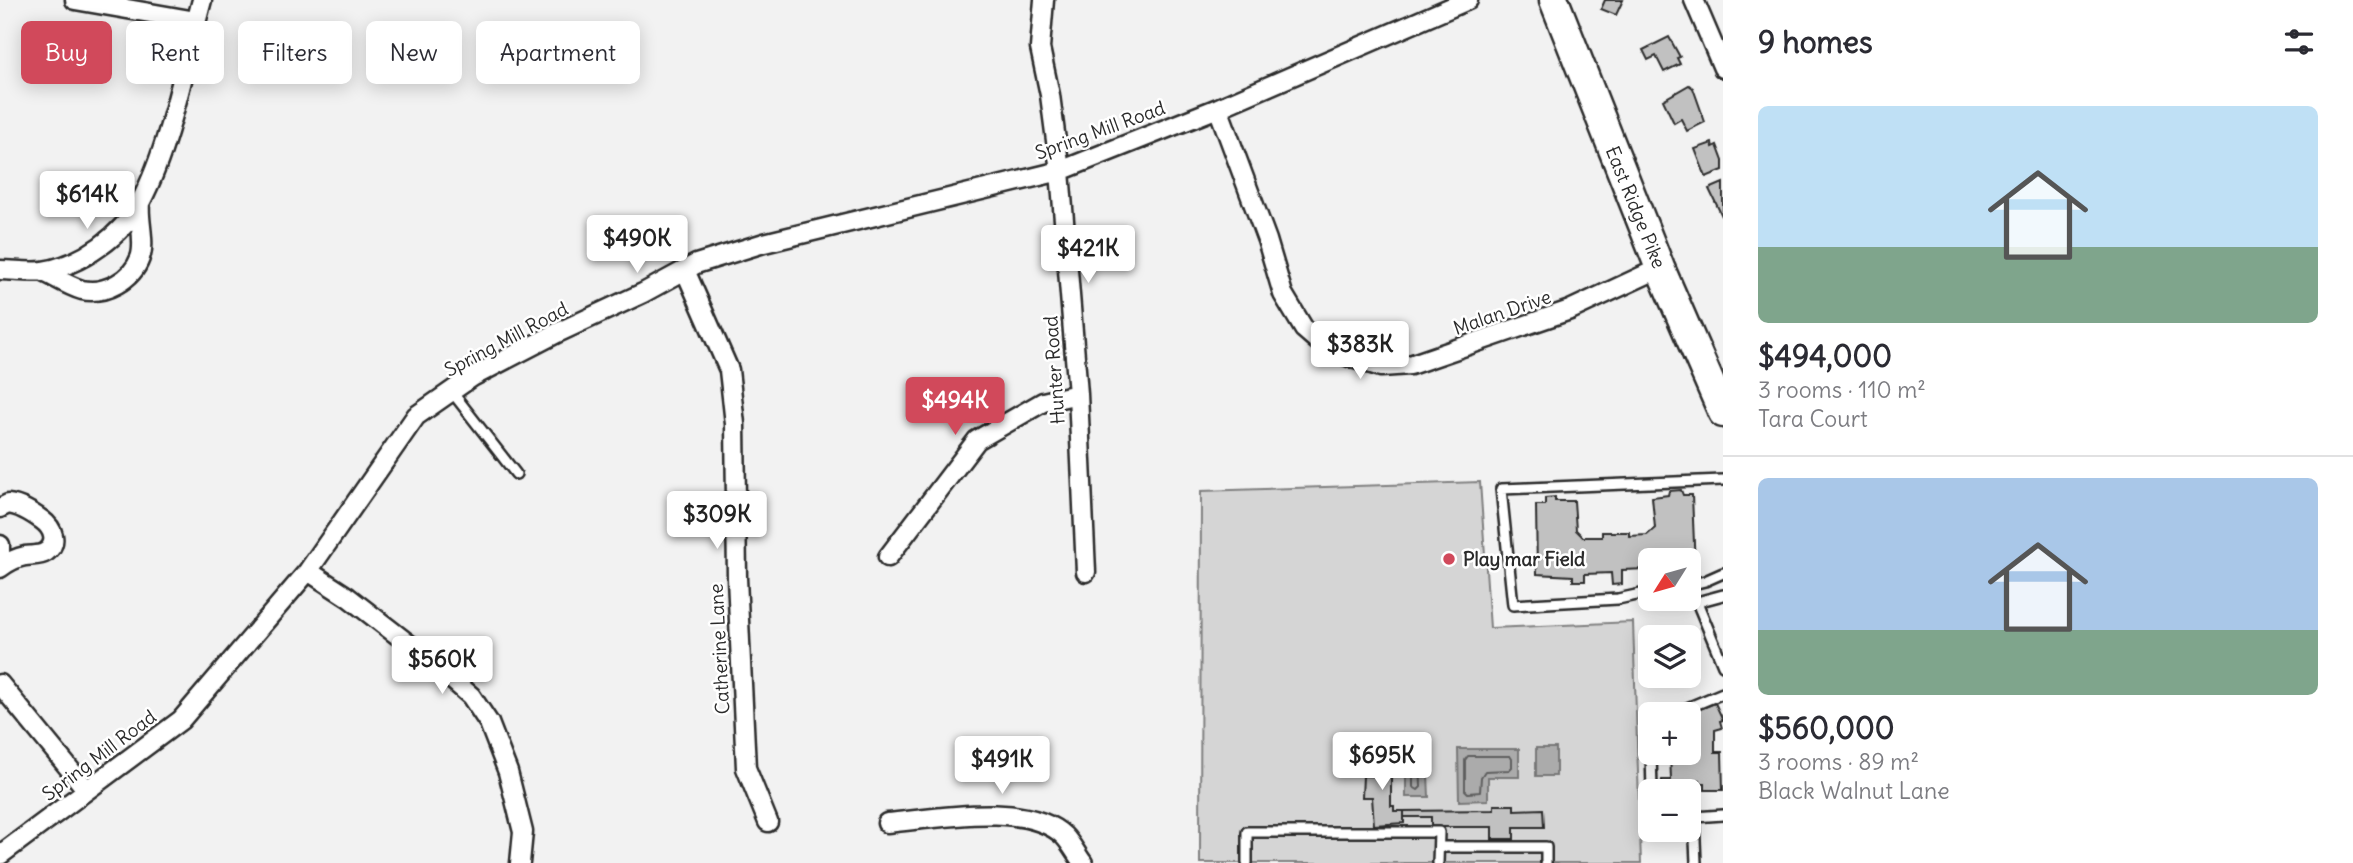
<!DOCTYPE html>
<meta charset="utf-8">
<style>
:root{--surface:#fff;--page:#f7f7f7;--text:#2b2b33;--muted:#7c7c81;--line:#e1e1e2;--accent:#d1495b}
body{margin:0;font-family:Delius,sans-serif;background:var(--page);color:var(--text);height:100vh;display:flex;flex-direction:column;font-size:26px;white-space:nowrap}
*{box-sizing:border-box;margin:0}
p{font-size:23px;color:var(--muted)}
.icon{flex:none;width:38px;height:38px;fill:none;stroke:currentColor;stroke-width:2;stroke-linecap:round;stroke-linejoin:round}
.map{position:relative;flex:1;overflow:hidden}
.drawer{display:flex;flex-direction:column;background:var(--surface);width:630px}
.drawer>*{flex:none}
.top-card{position:absolute;left:21px;top:21px;width:665px;height:63px;display:flex;gap:14px}
.needle{width:46px;rotate:233deg}
.tools{position:absolute;left:1638px;top:548px;display:grid;gap:14px}
.tools a{display:grid;place-items:center;width:63px;height:63px;border-radius:10px;background:var(--surface);box-shadow:0 4px 18px #0003;font-size:35px}
.price{position:absolute;translate:-50% -60px;padding:0 16px;border-radius:7px;background:#fff;color:#222;font-size:23px;line-height:46px;filter:drop-shadow(0 2px 4px #0008)}
.price::after{content:'';position:absolute;left:50%;top:42px;width:21px;height:16px;margin-left:-10px;background:inherit;clip-path:polygon(0 0,100% 0,50% 100%)}
.price.active{background:var(--accent);color:#fff}
ul{padding:0;list-style:none}
li{display:grid;align-content:center;gap:14px;height:371px;padding:0 35px}
li+li{border-top:2px solid var(--line)}
li span{display:grid;place-items:center;height:217px;border-radius:10px;color:#555}
li>.icon{margin-inline-start:auto}
span .icon{width:126px;height:126px;fill:#fffc;stroke-width:1}
li b{font-size:30px}
h2{display:flex;justify-content:space-between;align-items:center;height:84px;padding:0 35px;font-size:30px}
.tag{padding:0 24px;border-radius:10px;background:var(--surface);box-shadow:0 4px 18px #0003;font-size:24px;line-height:63px}
.tag.active{background:var(--accent);color:#fff}
main{display:flex;flex:1;min-height:0}
.map>svg:first-child{display:block}
.green{fill:#d5d5d5;stroke:#808080;stroke-width:2}
.water{fill:#ababab;stroke:#787878;stroke-width:2}
.lines{fill:none;stroke-linecap:round;stroke-linejoin:round}
.shore{stroke:#5e5e5e;stroke-width:2}
.building{fill:#c1c1c1;stroke:#2b2b2b;stroke-width:2}
.service-casing{stroke:#2b2b2b;stroke-width:14}
.minor-casing{stroke:#2b2b2b;stroke-width:23}
.primary-casing{stroke:#2b2b2b;stroke-width:33}
.service{stroke:#fff;stroke-width:9}
.minor{stroke:#fff;stroke-width:18}
.primary{stroke:#fff;stroke-width:28}
.poi-dot{fill:#d1495b;stroke:#fff;stroke-width:2.5}
.labels{text-anchor:middle;dominant-baseline:central;stroke-width:5;stroke-linejoin:round;paint-order:stroke}
.street-label{font-size:19px;fill:#2b2b2b;stroke:#fff}
.poi-label{font-size:19px;font-weight:bold;fill:#2b2b2b;stroke:#fff;text-anchor:start}
</style>
<main>
<div class="map">
<svg width="1723" height="863" viewBox="0 0 1723 863">
<rect width="100%" height="100%" fill="#f2f2f2"/>
<filter id="ink" filterUnits="userSpaceOnUse"><feTurbulence type="fractalNoise" baseFrequency=".0143" numOctaves="2"/><feDisplacementMap in="SourceGraphic" scale="14" xChannelSelector="R" yChannelSelector="G"/><feConvolveMatrix kernelMatrix="1 2 1 2 8 2 1 2 1" color-interpolation-filters="sRGB"/></filter>
<g filter="url(#ink)">
<path class="green" d="M1480 482 1490 628 1633 622 1641 863H1200L1201 491Z"/>
<path class="water" d="M1418 745 1425 747 1427 751 1429 797H1406V751Z
M1536 748H1556V776H1536Z
M1458 749H1519V777H1488V800L1459 801Z"/>
<g class="lines">
<path class="shore" d="M1416 753 1420 756 1421 787 1418 790 1413 787V756Z
M1468 756H1510L1512 759V767L1509 770 1485 771 1481 777 1480 792 1468 793 1465 790V760Z"/>
</g>
<path class="building" d="M1605 0H1623L1616 15 1601 9Z
M1669 37 1680 57 1677 58 1680 64 1664 72 1656 56 1648 60 1643 50Z
M1689 85 1693 88 1705 122 1687 131 1681 119 1674 123 1663 100Z
M1712 143 1713 147 1717 145 1723 161V170L1706 177 1695 149Z
M1723 183V218L1709 189Z
M1681 490 1683 495H1692L1695 568H1689V560H1650V580H1648L1647 569 1622 570V584L1612 585 1611 573 1585 574V581H1573V576L1537 574 1536 505H1545V498L1555 497V501H1574L1576 530 1583 537H1602V532H1629V536L1647 535 1655 528 1652 497 1668 495 1669 491Z
M1665 633 1666 637H1650V671L1644 637Z
M1715 703 1723 720 1720 721 1722 728 1715 730V752H1722L1723 790H1705V783H1701L1700 780 1697 781 1698 791H1661L1662 780H1671L1670 752H1689V714H1687Z
M1374 753 1391 754V806H1394V811H1404V823L1374 825 1372 797H1362L1363 776H1374Z
M1494 805H1514V810L1543 809 1544 827H1514V839H1492V827H1431V817H1404V811L1494 810Z"/>
<g class="lines">
<defs>
<path id="service" d="M452 392 516 474
M1689 585 1705 581 1723 573
M1650 592 1618 599 1513 605 1501 489 1723 480
M1723 595 1697 602 1723 665
M1673 714 1723 693
M1651 752 1652 791
M1439 847H1546V863
M1247 863V832H1439L1438 863
M1696 863 1694 817 1723 815"/>
<path id="minor" d="M75 0 196 21
M1044 0 1040 48 1050 95 1060 171 1078 394 1086 572
M1694 0 1723 68
M1218 108 1267 240 1283 294 1304 329 1326 348 1352 358 1381 367 1410 365 1570 310 1660 268
M0 270C14 270 29 273 43 271 82 265 123 235 141 201 171 144 185 62 202 0
M685 270 729 370 735 424 737 578 746 768 768 822
M42 271C55 277 68 286 82 290 105 295 132 280 140 258 146 243 138 220 140 203
M0 508 8 504C20 505 32 513 42 520 53 528 59 543 46 552 40 556 32 555 25 556 15 558 8 562 0 568
M0 545V559
M888 557 977 440 1043 402 1078 394
M308 571 348 597 432 662 471 696 489 723 508 772 523 832 520 863
M0 684 86 789
M887 823C934 819 1027 800 1064 836 1071 843 1077 855 1083 863
M0 855 181 720 308 571 416 416 472 377 557 333 643 293 696 264 764 243 1060 171 1218 108 1468 0"/>
<path id="primary" d="M1554 0 1660 268 1723 413"/>
</defs>
<use href="#service" class="service-casing"/>
<use href="#minor" class="minor-casing"/>
<use href="#primary" class="primary-casing"/>
<use href="#service" class="service"/>
<use href="#minor" class="minor"/>
<use href="#primary" class="primary"/>
</g>
</g>
<circle class="poi-dot" cx="1449" cy="559" r="7"/>
<g class="labels">
<g class="street-label">
<text transform="translate(1100 130) rotate(-20)">Spring Mill Road</text>
<text transform="translate(1636 207) rotate(68)">East Ridge Pike</text>
<text transform="translate(1502 312) rotate(-19)">Malan Drive</text>
<text transform="translate(506 339) rotate(-28)">Spring Mill Road</text>
<text transform="translate(1054 370) rotate(-94)">Hunter Road</text>
<text transform="translate(719 649) rotate(-93)">Catherine Lane</text>
<text transform="translate(99 755) rotate(-37)">Spring Mill Road</text>
</g>
<g class="poi-label">
<text x="1463" y="559">Play mar Field</text>
</g>
</g>
</svg>
<div class="tools">
<a><svg class="needle" viewBox="-14 -14 28 28"><path d="M0-13l5 13h-10z" fill="#e53935"/><path d="M0 13l5-13h-10z" fill="#7c7c81"/></svg></a>
<a><svg class="icon" aria-label="layers" viewBox="0 0 24 24"><path d="M12 4l9 5-9 5-9-5zM3 14l9 5 9-5"/></svg></a>
<a>+</a>
<a>−</a>
</div>
<b class="price" style="left:87px;top:231px">$614K</b>
<b class="price" style="left:637px;top:275px">$490K</b>
<b class="price" style="left:1088px;top:285px">$421K</b>
<b class="price" style="left:1360px;top:381px">$383K</b>
<b class="price active" style="left:955px;top:437px">$494K</b>
<b class="price" style="left:717px;top:551px">$309K</b>
<b class="price" style="left:442px;top:696px">$560K</b>
<b class="price" style="left:1382px;top:792px">$695K</b>
<b class="price" style="left:1002px;top:796px">$491K</b>
<div class="top-card">
<a class="tag active">Buy</a>
<a class="tag">Rent</a>
<a class="tag">Filters</a>
<a class="tag">New</a>
<a class="tag">Apartment</a>
</div>
</div>
<section class="drawer">
<h2>9 homes<svg class="icon" aria-label="filters" viewBox="0 0 24 24"><path d="M4 7h16M4 17h16"/><circle cx="9" cy="7" r="2"/><circle cx="15" cy="17" r="2"/></svg></h2>
<ul>
<li><span style="background:linear-gradient(#bfe0f5 65%,#7fa58c 0)"><svg class="icon" aria-label="home" viewBox="0 0 24 24"><path d="M3 11l9-7 9 7M6 9v11h12V9"/></svg></span><div><b>$494,000</b><p>3 rooms · 110 m²</p><p>Tara Court</p></div></li>
<li><span style="background:linear-gradient(#a9c7e8 70%,#7fa58c 0)"><svg class="icon" aria-label="home" viewBox="0 0 24 24"><path d="M3 11l9-7 9 7M6 9v11h12V9"/></svg></span><div><b>$560,000</b><p>3 rooms · 89 m²</p><p>Black Walnut Lane</p></div></li>
</ul>
</section>
</main>
